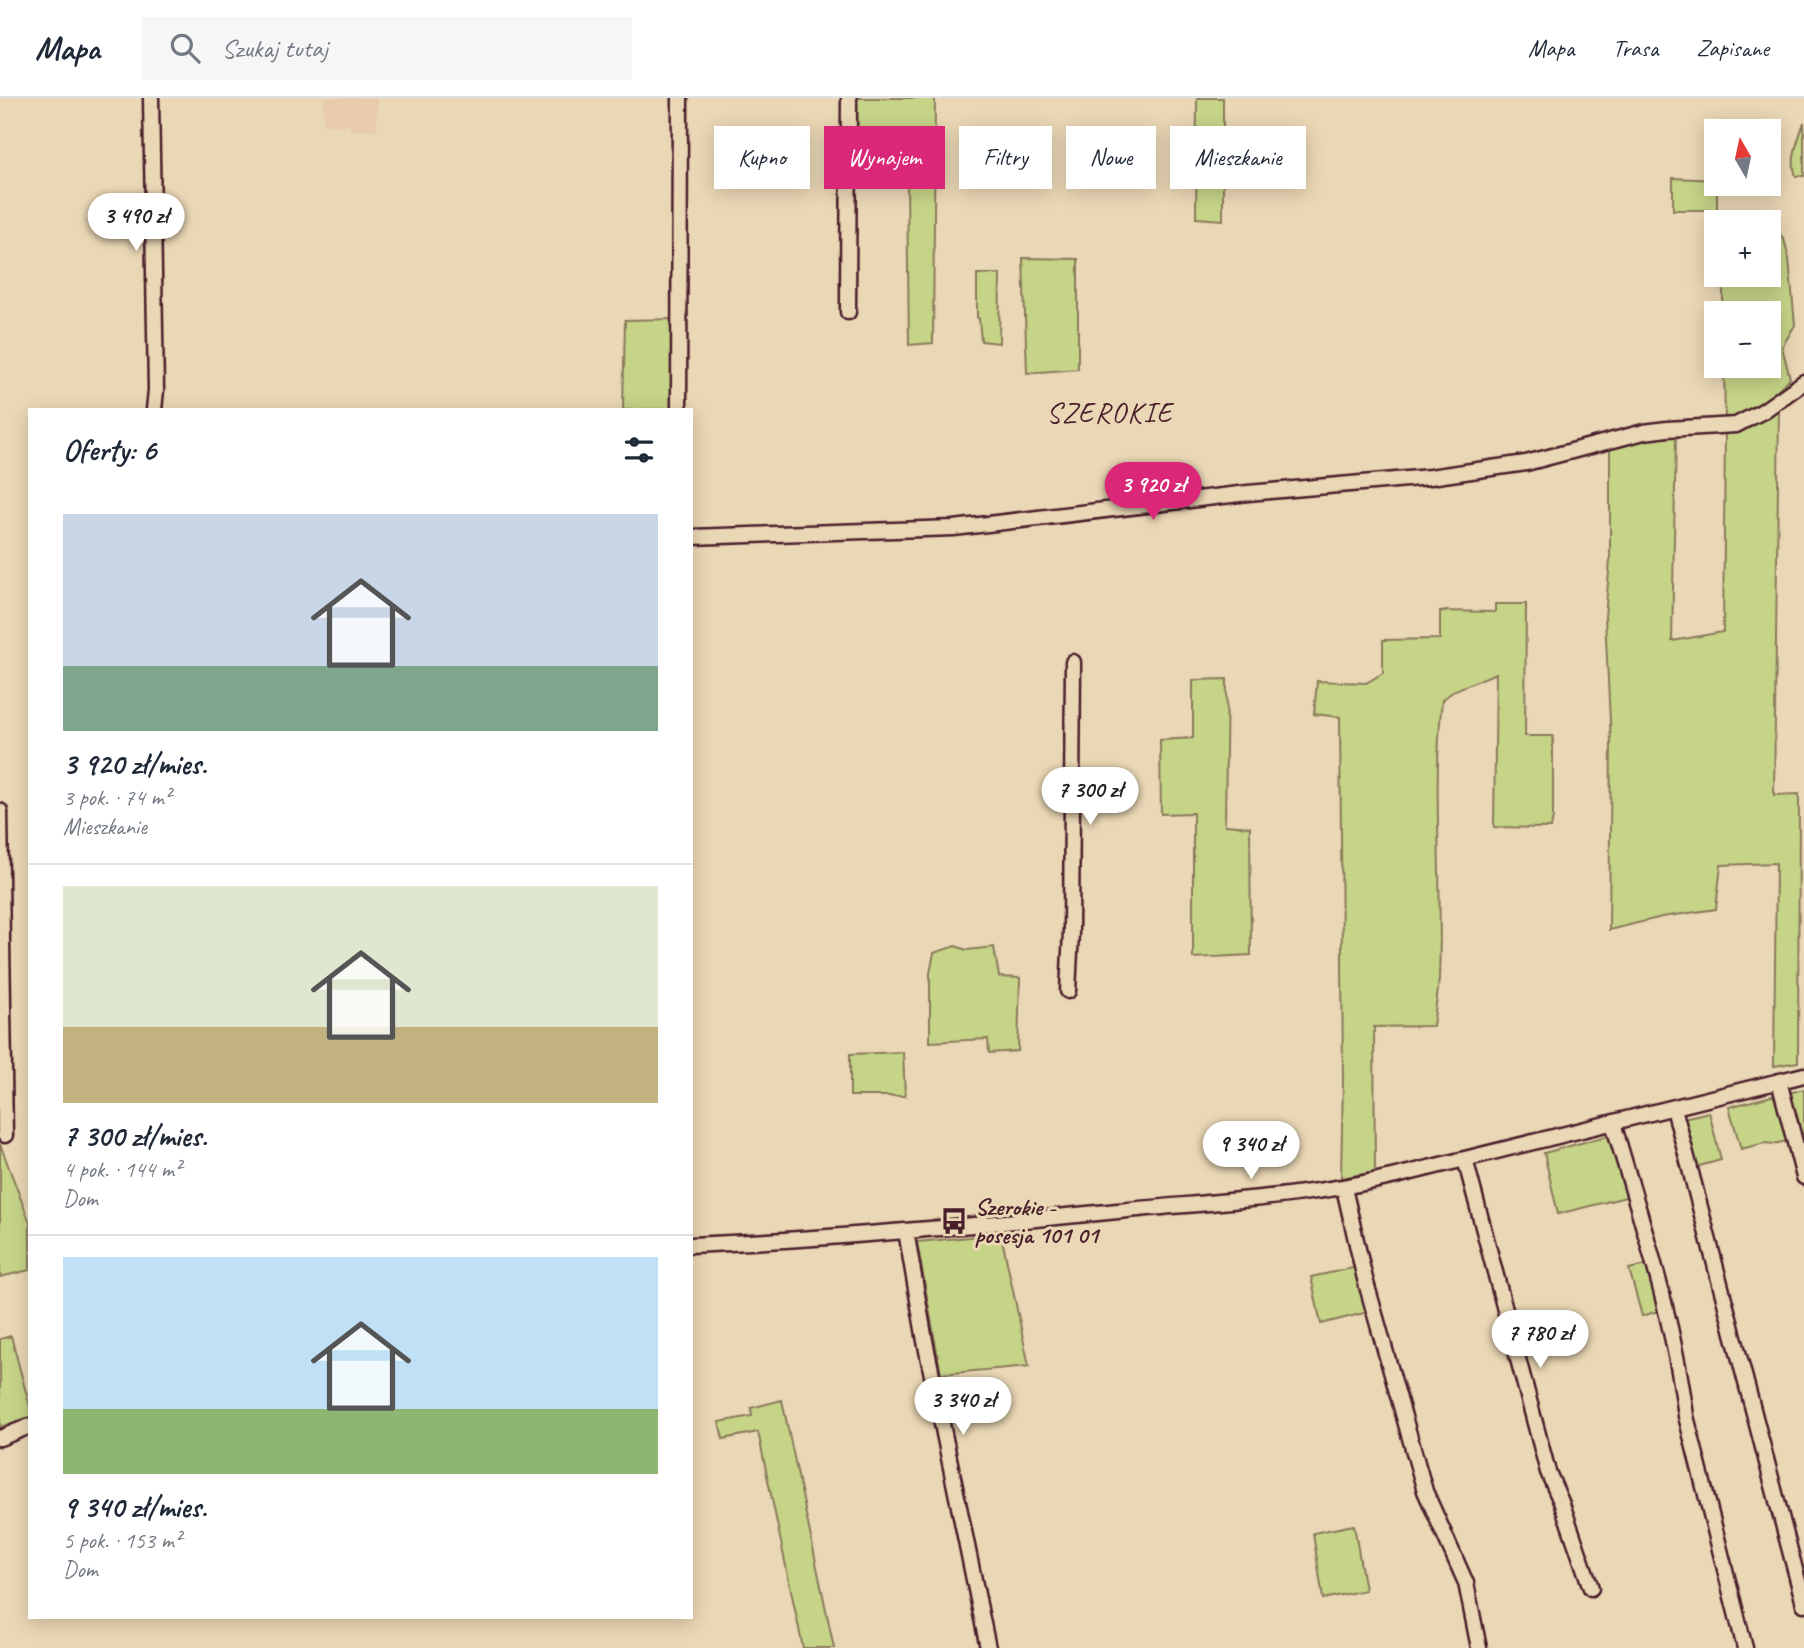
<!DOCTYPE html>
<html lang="pl">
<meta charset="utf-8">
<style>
:root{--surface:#fff;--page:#f6f6f7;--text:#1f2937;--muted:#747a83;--line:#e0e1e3;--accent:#db2777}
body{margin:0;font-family:Caveat,sans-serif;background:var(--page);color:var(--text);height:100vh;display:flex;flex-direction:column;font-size:26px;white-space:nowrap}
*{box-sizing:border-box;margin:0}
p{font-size:23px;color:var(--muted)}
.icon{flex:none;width:38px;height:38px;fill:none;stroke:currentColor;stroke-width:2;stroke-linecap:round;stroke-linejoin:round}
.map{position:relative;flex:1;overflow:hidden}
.side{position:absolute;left:28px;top:310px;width:665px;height:1211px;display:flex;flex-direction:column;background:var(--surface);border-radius:0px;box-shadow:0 4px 18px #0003}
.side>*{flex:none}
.hud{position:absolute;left:714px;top:28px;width:665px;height:63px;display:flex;gap:14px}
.needle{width:46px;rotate:351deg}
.controls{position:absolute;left:1704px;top:21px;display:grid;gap:14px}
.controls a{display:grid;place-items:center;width:77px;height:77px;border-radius:0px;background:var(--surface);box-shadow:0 4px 18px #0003;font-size:35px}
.price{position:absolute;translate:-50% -60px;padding:0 16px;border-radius:24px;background:#fff;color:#222;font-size:23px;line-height:46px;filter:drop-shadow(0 2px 4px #0008)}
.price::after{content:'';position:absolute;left:50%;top:42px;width:21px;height:16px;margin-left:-10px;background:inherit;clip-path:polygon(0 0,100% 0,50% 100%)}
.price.active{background:var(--accent);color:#fff}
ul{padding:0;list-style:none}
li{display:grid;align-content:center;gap:14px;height:371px;padding:0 35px}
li+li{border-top:2px solid var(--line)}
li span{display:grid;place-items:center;height:217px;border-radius:0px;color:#555}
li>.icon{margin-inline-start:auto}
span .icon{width:126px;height:126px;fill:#fffc;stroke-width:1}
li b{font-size:30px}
h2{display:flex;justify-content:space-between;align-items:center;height:84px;padding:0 35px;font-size:30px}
.chip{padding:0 24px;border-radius:0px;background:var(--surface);box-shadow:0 4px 18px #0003;font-size:24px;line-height:63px}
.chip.active{background:var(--accent);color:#fff}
header{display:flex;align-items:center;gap:42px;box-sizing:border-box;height:98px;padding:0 35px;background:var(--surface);border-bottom:2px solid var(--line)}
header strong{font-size:33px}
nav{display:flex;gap:38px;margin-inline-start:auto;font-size:24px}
.search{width:490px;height:63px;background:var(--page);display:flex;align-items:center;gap:18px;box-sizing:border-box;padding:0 24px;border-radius:0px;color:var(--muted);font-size:26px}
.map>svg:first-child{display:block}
.built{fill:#e8caac}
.green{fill:#c6d488;stroke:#887a5a;stroke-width:2}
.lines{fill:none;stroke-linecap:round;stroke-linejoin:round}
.minor-casing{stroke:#4a1f2b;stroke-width:19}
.minor{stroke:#ead7b5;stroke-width:14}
.labels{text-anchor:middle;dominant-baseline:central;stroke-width:6;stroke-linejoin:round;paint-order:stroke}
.poi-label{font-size:24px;font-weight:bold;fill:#4a1f2b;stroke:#ead7b5;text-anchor:start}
.quarter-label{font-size:28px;letter-spacing:2px;fill:#4a1f2b;stroke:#ead7b5}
</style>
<header>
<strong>Mapa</strong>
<div class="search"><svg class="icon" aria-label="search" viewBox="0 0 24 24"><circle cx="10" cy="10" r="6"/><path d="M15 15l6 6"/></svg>Szukaj tutaj</div>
<nav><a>Mapa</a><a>Trasa</a><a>Zapisane</a></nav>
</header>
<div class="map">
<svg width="1804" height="1550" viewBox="0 0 1804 1550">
<rect width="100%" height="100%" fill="#ead7b5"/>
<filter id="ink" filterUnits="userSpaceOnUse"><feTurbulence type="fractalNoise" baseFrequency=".0143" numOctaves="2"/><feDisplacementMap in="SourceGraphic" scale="14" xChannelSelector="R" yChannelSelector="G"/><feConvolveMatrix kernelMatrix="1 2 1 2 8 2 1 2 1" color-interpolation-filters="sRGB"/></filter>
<g filter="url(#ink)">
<path class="built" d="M324 0H377V32H350V28L324 27Z"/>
<path class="green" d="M855 0H935L933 245 909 247 907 86 852 85Z
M1197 0H1223V122L1196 120Z
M1804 24V78H1796C1789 62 1799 40 1804 24Z
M1673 80 1717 82V112H1673Z
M1769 130H1774L1784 141 1789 161 1795 227 1782 249 1790 280 1761 307 1725 325 1724 268H1769V215H1723V177H1769Z
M1023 160 1078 161V271L1027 275Z
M977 176H1000L999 245 981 243 979 221 977 219Z
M676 221V311L623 312 625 222Z
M1779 310 1774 697 1799 696 1798 964 1774 968 1776 765 1721 767 1716 811 1662 819 1609 832 1611 645 1605 519 1610 462V349L1642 342 1676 338 1672 543 1723 534 1725 335 1743 331Z
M1495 506H1526L1525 638H1553V719L1551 730 1494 729 1496 575 1455 592 1442 602C1432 694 1443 787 1439 880 1438 896 1435 912 1433 928L1374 929 1375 1074 1341 1080 1343 982 1340 619 1314 616 1317 583 1366 585 1383 575V542L1440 541V513L1495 514Z
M1227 581 1225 727 1250 729 1251 857 1193 860V715L1161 716 1160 642 1193 640V582Z
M955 848 967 852 994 849 999 879 1020 880 1018 953 989 955 988 941 930 944V875L934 855Z
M903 954 905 998H850V956Z
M1804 991V1036L1796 1038 1785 996Z
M1776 997 1788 1043 1773 1046 1765 1045 1741 1051 1729 1009Z
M1709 1014 1721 1062 1692 1070 1679 1021Z
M1614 1036 1630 1098 1558 1116 1544 1055Z
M0 1046 30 1125V1172L0 1179Z
M1001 1136 1029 1268 941 1276 917 1144Z
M1650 1166 1662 1212 1642 1218 1629 1171Z
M1357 1169 1368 1214 1321 1226 1311 1179Z
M11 1238 30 1309V1319L0 1329V1241Z
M782 1302 834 1550H803L758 1334 723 1341 719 1324 752 1318 751 1310Z
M1354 1427 1365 1492 1323 1501 1313 1435Z"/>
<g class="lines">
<defs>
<path id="minor" d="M151 0 156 292 154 312
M848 214 849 0
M679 312 680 0
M691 439 954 430 1248 395 1430 379 1526 365 1644 334 1667 331 1736 327 1763 313 1804 284
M0 713 5 1037
M1068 893 1071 834 1073 564
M1779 983 1804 1079
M1674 1010 1804 1506
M1613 1025C1641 1121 1673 1218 1686 1318L1745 1550
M1465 1061 1548 1374 1562 1406 1591 1490
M1344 1090 1365 1181 1425 1393 1466 1485 1479 1550
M906 1133 925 1243 988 1550
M691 1147C834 1141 976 1127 1118 1113 1211 1104 1305 1100 1396 1078L1804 977
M0 1340 30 1328"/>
</defs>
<use href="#minor" class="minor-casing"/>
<use href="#minor" class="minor"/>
</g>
</g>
<defs>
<symbol id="bus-bare" viewBox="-9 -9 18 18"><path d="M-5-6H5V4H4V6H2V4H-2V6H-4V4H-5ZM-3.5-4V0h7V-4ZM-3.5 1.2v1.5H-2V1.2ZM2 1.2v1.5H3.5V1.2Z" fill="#4a1f2b" stroke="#ead7b5" stroke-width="2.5" paint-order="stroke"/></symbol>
</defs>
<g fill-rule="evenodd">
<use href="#bus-bare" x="935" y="1104" width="38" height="38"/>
</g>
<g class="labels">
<g class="poi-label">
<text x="975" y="1109">Szerokie -<tspan x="975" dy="28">posesja 101 01</tspan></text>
</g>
<g class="quarter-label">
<text x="1110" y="314">SZEROKIE</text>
</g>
</g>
</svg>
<div class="controls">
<a><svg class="needle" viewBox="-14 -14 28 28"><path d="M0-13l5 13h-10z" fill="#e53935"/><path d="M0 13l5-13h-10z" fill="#747a83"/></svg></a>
<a>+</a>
<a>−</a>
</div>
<b class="price" style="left:136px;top:155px">3 490 zł</b>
<b class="price active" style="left:1153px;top:424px">3 920 zł</b>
<b class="price" style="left:1090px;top:729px">7 300 zł</b>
<b class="price" style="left:1251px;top:1083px">9 340 zł</b>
<b class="price" style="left:1540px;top:1272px">7 780 zł</b>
<b class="price" style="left:963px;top:1339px">3 340 zł</b>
<div class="hud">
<a class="chip">Kupno</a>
<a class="chip active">Wynajem</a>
<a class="chip">Filtry</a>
<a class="chip">Nowe</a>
<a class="chip">Mieszkanie</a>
</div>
<section class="side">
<h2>Oferty: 6<svg class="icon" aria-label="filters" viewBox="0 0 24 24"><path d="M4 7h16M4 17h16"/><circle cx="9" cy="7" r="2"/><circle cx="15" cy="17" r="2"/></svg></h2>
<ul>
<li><span style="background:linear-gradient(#c9d6e8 70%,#7fa58c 0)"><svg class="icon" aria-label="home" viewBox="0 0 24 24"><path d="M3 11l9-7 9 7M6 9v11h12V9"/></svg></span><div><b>3 920 zł/mies.</b><p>3 pok. · 74 m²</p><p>Mieszkanie</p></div></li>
<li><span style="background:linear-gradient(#dfe7d0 65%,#c2b280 0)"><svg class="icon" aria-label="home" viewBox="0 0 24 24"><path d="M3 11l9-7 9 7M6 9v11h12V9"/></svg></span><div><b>7 300 zł/mies.</b><p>4 pok. · 144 m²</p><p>Dom</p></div></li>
<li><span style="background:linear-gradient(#bfe0f5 70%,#8fb573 0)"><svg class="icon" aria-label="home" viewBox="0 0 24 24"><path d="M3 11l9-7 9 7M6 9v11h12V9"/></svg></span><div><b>9 340 zł/mies.</b><p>5 pok. · 153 m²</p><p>Dom</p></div></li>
</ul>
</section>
</div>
